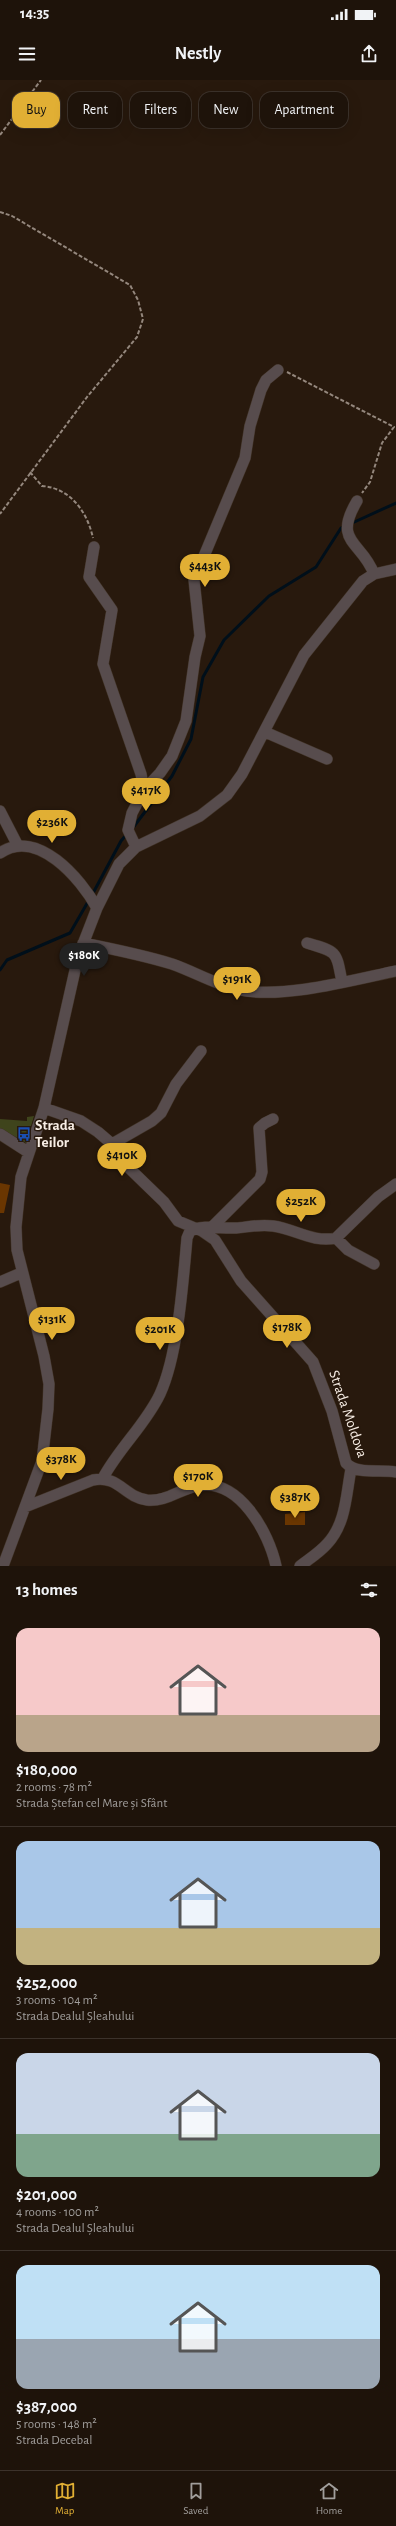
<!DOCTYPE html>
<meta charset="utf-8">
<style>
:root{--surface:#1e130a;--page:#261c13;--text:#f1f3f6;--muted:#a19e9c;--line:#3c322b;--accent:#e1af34}
body{margin:0;font-family:"Alegreya Sans",sans-serif;background:var(--page);color:var(--text);height:100vh;display:flex;flex-direction:column;font-size:15px;white-space:nowrap}
*{box-sizing:border-box;margin:0}
p{font-size:13px;color:var(--muted)}
.icon{flex:none;width:22px;height:22px;fill:none;stroke:currentColor;stroke-width:2;stroke-linecap:round;stroke-linejoin:round}
.map{position:relative;height:1486px;overflow:hidden}
.drawer{display:flex;flex-direction:column;background:var(--surface);flex:1}
.drawer>*{flex:none}
.top-card{position:absolute;left:12px;top:12px;width:372px;height:36px;display:flex;gap:8px}
.price{position:absolute;translate:-50% -34px;padding:0 9px;border-radius:14px;background:var(--accent);color:#111;font-size:13px;line-height:26px;filter:drop-shadow(0 1px 2px #0008)}
.price::after{content:'';position:absolute;left:50%;top:24px;width:12px;height:9px;margin-left:-6px;background:inherit;clip-path:polygon(0 0,100% 0,50% 100%)}
.price.current{background:#222;color:#fff}
ul{padding:0;list-style:none}
li{display:grid;align-content:center;gap:8px;height:212px;padding:0 16px}
li+li{border-top:1px solid var(--line)}
li span{display:grid;place-items:center;height:124px;border-radius:12px;color:#555}
li>.icon{margin-inline-start:auto}
span .icon{width:72px;height:72px;fill:#fffc;stroke-width:1}
li b{font-size:17px}
h2{display:flex;justify-content:space-between;align-items:center;height:48px;padding:0 16px;font-size:17px}
.tag{padding:0 14px;border-radius:12px;background:var(--surface);box-shadow:0 4px 16px #0002,0 0 0 1px var(--line);font-size:14px;line-height:36px}
.tag.current{background:var(--accent);color:#111}
.status{display:flex;justify-content:space-between;align-items:center;height:28px;padding:0 20px;background:var(--surface);direction:ltr}
.status svg{height:11px;fill:currentColor}
header{display:flex;justify-content:space-between;align-items:center;height:52px;padding:0 16px;background:var(--surface);font-size:18px;font-weight:700}
.menu{display:flex;justify-content:space-around;align-items:center;height:56px;border-top:1px solid var(--line);background:var(--surface);font-size:11px;color:var(--muted)}
.menu a{display:grid;justify-items:center;gap:2px}
.menu .current{color:var(--accent)}
.map>svg:first-child{display:block}
.green{fill:#3f441c}
.lines{fill:none;stroke-linecap:round;stroke-linejoin:round}
.stream{stroke:#000f1a;stroke-width:3}
.building{fill:#6a3601}
.minor-casing{stroke:#413327;stroke-width:12}
.path{stroke:#94877d;stroke-width:2;stroke-dasharray:4 2;stroke-linecap:butt}
.minor{stroke:#574c4d;stroke-width:11}
.labels{text-anchor:middle;dominant-baseline:central;stroke-width:3;stroke-linejoin:round;paint-order:stroke}
.poi-label{font-size:15px;font-weight:bold;fill:#f8eee5;stroke:#28190d;text-anchor:start}
.street-label{font-size:15px;fill:#f8eee5;stroke:#28190d}
</style>
<div class="status"><b>14:35</b><svg viewBox="0 0 49 12"><path d="M0 12V9h3v3zM5 12V6h3v6zM10 12V3h3v9zM15 12V0h3v12zM26 1h20v11H26zM47 4h2v5h-2z"/></svg></div>
<header><svg class="icon" aria-label="menu" viewBox="0 0 24 24"><path d="M4 6h16M4 12h16M4 18h16"/></svg>Nestly<svg class="icon" aria-label="share" viewBox="0 0 24 24"><path d="M12 15V3M7 8l5-5 5 5M5 13v7h14v-7"/></svg></header>
<div class="map">
<svg width="396" height="1486" viewBox="0 0 396 1486">
<rect width="100%" height="100%" fill="#28190d"/>
<path class="green" d="M34 1036 26 1063 0 1048V1039L27 1041V1037Z"/>
<g class="lines">
<path class="stream" d="M350 444 396 423
M132 749 172 696 191 659 203 597 224 560 269 516 316 487 341 448 345 446
M92 815 121 761 127 754
M0 890 7 880 70 853 89 820"/>
</g>
<path class="building" d="M0 1103 10 1105 4 1133H0Z
M305 1432V1445H285V1434Z"/>
<g class="lines">
<defs>
<path id="minor" d="M357 421C332 463 362 461 374 494
M94 467 89 497 112 530 103 584 141 694 144 710
M265 652 327 679
M0 731 18 766
M136 767 128 750 132 733 144 710 160 693 172 676 186 641 195 577 200 556 194 500 245 378 250 346 261 310 266 300 278 290
M0 773C37 747 81 799 97 828
M83 863C113 869 143 875 172 884 195 892 216 905 240 910 283 919 353 900 396 891
M307 863C338 872 336 871 342 902
M44 1028 81 1041 98 1052 112 1064 130 1089 164 1122 178 1141 202 1151 215 1160 241 1201 313 1282 332 1331 346 1383C357 1395 380 1389 396 1392
M0 1054 28 1072
M112 1064 152 1041 161 1033 176 1004 201 971
M212 1147 260 1099 262 1092 259 1048 265 1043 273 1039
M336 1158 348 1170 374 1184
M0 1202 21 1193
M103 1398C119 1368 146 1344 160 1314 178 1275 183 1202 187 1158L190 1151C205 1144 220 1149 236 1148 248 1147 260 1144 273 1146 295 1149 313 1163 336 1158L378 1117 396 1104
M25 1427 93 1400C119 1395 124 1417 147 1420 166 1422 180 1409 197 1406 239 1397 269 1453 276 1486
M3 1486 42 1381 48 1329 49 1304 44 1276 17 1170 16 1147 21 1097 44 1028 78 877 97 828 119 784 136 767 200 736 227 715 242 694 304 575 363 501 374 494 396 489
M300 1486C309 1479 319 1473 327 1464 346 1444 346 1415 351 1389"/>
</defs>
<use href="#minor" class="minor-casing"/>
<path class="path" d="M0 55 41 0
M0 132 12 136 130 205 138 220 143 239 137 257 87 317 0 434
M287 292 394 347 382 363 370 402 362 413
M30 392 42 406C70 408 87 431 93 458"/>
<use href="#minor" class="minor"/>
</g>
<defs>
<symbol id="bus-bare" viewBox="-9 -9 18 18"><path d="M-5-6H5V4H4V6H2V4H-2V6H-4V4H-5ZM-3.5-4V0h7V-4ZM-3.5 1.2v1.5H-2V1.2ZM2 1.2v1.5H3.5V1.2Z" fill="#1a4fb4" stroke="#28190d" stroke-width="2.5" paint-order="stroke"/></symbol>
</defs>
<g fill-rule="evenodd">
<use href="#bus-bare" x="14" y="1044" width="20" height="20"/>
</g>
<g class="labels">
<g class="poi-label">
<text x="35" y="1045">Strada<tspan x="35" dy="17">Teilor</tspan></text>
</g>
<g class="street-label">
<text transform="translate(348 1334) rotate(71)">Strada Moldova</text>
</g>
</g>
</svg>
<b class="price" style="left:205px;top:508px">$443K</b>
<b class="price" style="left:146px;top:732px">$417K</b>
<b class="price" style="left:52px;top:764px">$236K</b>
<b class="price current" style="left:84px;top:897px">$180K</b>
<b class="price" style="left:237px;top:921px">$191K</b>
<b class="price" style="left:122px;top:1097px">$410K</b>
<b class="price" style="left:301px;top:1143px">$252K</b>
<b class="price" style="left:52px;top:1261px">$131K</b>
<b class="price" style="left:287px;top:1269px">$178K</b>
<b class="price" style="left:160px;top:1271px">$201K</b>
<b class="price" style="left:61px;top:1401px">$378K</b>
<b class="price" style="left:198px;top:1418px">$170K</b>
<b class="price" style="left:295px;top:1439px">$387K</b>
<div class="top-card">
<a class="tag current">Buy</a>
<a class="tag">Rent</a>
<a class="tag">Filters</a>
<a class="tag">New</a>
<a class="tag">Apartment</a>
</div>
</div>
<section class="drawer">
<h2>13 homes<svg class="icon" aria-label="filters" viewBox="0 0 24 24"><path d="M4 7h16M4 17h16"/><circle cx="9" cy="7" r="2"/><circle cx="15" cy="17" r="2"/></svg></h2>
<ul>
<li><span style="background:linear-gradient(#f6c9c9 70%,#b9a48a 0)"><svg class="icon" aria-label="home" viewBox="0 0 24 24"><path d="M3 11l9-7 9 7M6 9v11h12V9"/></svg></span><div><b>$180,000</b><p>2 rooms · 78 m²</p><p>Strada Ștefan cel Mare și Sfânt</p></div></li>
<li><span style="background:linear-gradient(#a9c7e8 70%,#c2b280 0)"><svg class="icon" aria-label="home" viewBox="0 0 24 24"><path d="M3 11l9-7 9 7M6 9v11h12V9"/></svg></span><div><b>$252,000</b><p>3 rooms · 104 m²</p><p>Strada Dealul Șleahului</p></div></li>
<li><span style="background:linear-gradient(#c9d6e8 65%,#7fa58c 0)"><svg class="icon" aria-label="home" viewBox="0 0 24 24"><path d="M3 11l9-7 9 7M6 9v11h12V9"/></svg></span><div><b>$201,000</b><p>4 rooms · 100 m²</p><p>Strada Dealul Șleahului</p></div></li>
<li><span style="background:linear-gradient(#bfe0f5 60%,#9aa5b1 0)"><svg class="icon" aria-label="home" viewBox="0 0 24 24"><path d="M3 11l9-7 9 7M6 9v11h12V9"/></svg></span><div><b>$387,000</b><p>5 rooms · 148 m²</p><p>Strada Decebal</p></div></li>
</ul>
</section>
<nav class="menu">
<a class="current"><svg class="icon" aria-label="map" viewBox="0 0 24 24"><path d="M3 6l6-2 6 2 6-2v14l-6 2-6-2-6 2zM9 4v14M15 6v14"/></svg>Map</a>
<a><svg class="icon" aria-label="saved" viewBox="0 0 24 24"><path d="M7 4h10v16l-5-4-5 4z"/></svg>Saved</a>
<a><svg class="icon" aria-label="home" viewBox="0 0 24 24"><path d="M3 11l9-7 9 7M6 9v11h12V9"/></svg>Home</a>
</nav>
